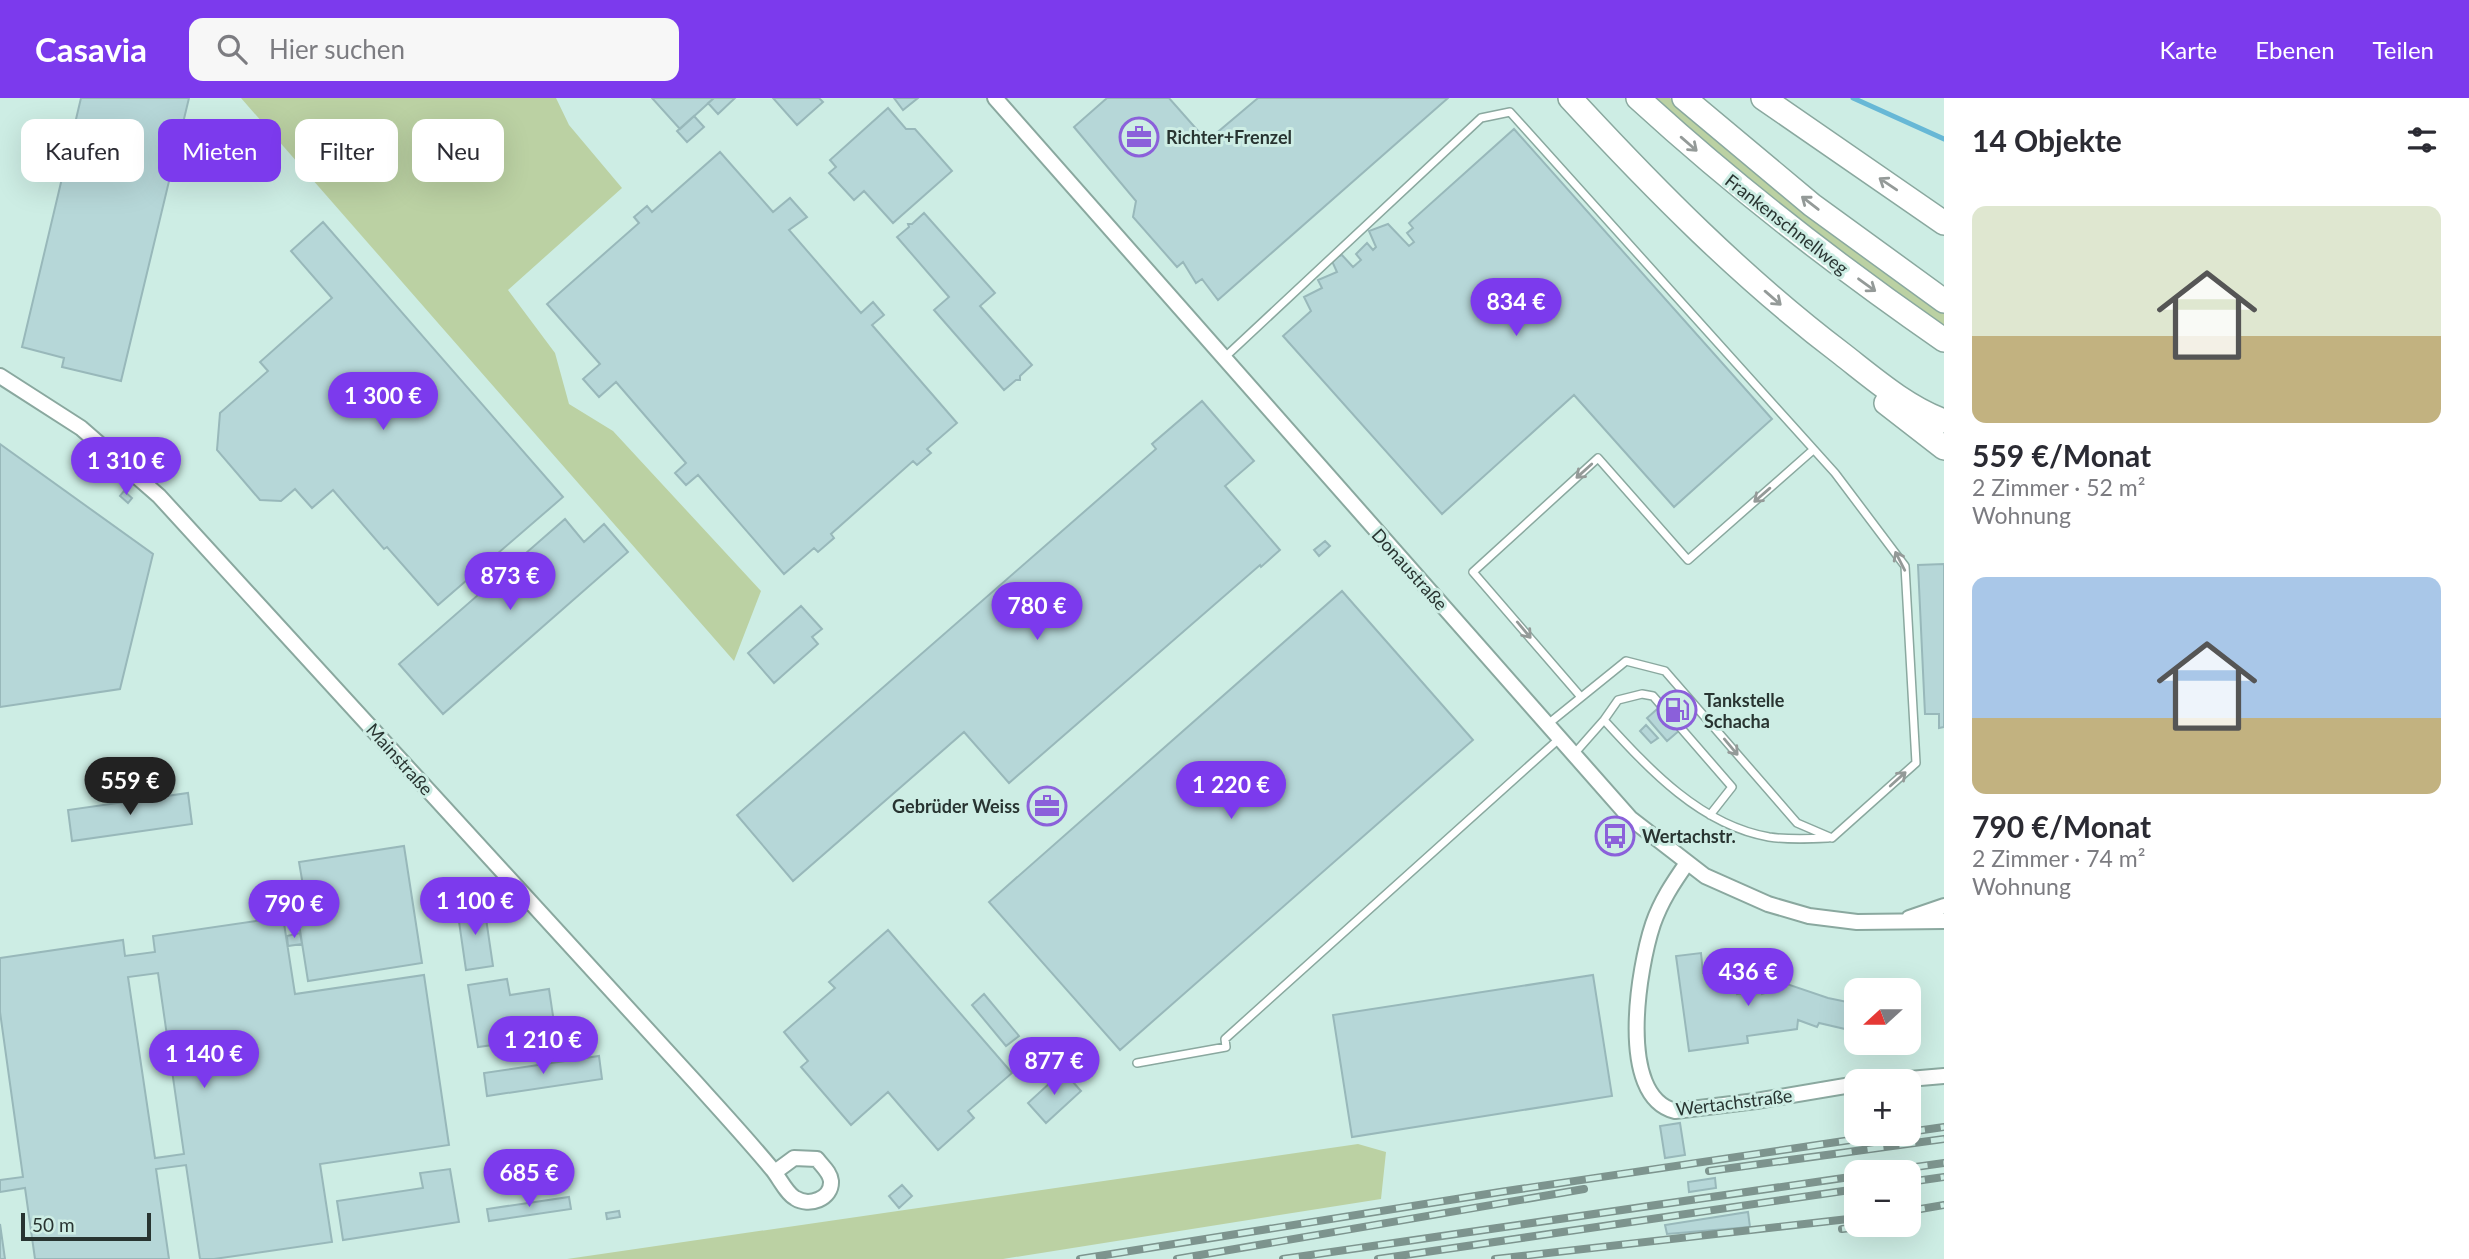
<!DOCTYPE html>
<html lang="de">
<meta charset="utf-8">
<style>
:root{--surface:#fff;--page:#f7f7f7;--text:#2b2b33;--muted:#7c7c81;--accent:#7c3aed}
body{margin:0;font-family:Lato,sans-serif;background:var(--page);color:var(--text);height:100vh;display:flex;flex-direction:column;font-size:26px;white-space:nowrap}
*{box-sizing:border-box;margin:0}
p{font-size:23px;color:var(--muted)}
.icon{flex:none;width:38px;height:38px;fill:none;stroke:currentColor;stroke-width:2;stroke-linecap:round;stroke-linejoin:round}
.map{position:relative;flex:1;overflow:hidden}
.sheet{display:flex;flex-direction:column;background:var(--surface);width:525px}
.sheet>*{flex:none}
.banner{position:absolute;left:21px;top:21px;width:665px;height:63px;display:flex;gap:14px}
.needle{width:46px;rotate:249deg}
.buttons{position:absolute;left:1844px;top:880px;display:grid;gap:14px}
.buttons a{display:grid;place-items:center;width:77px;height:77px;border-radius:14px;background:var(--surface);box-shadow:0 7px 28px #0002;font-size:35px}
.scale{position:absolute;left:21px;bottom:18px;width:130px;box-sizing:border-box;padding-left:7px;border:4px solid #283431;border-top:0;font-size:19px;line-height:24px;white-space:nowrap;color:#283431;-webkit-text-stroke:5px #cdede4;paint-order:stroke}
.price{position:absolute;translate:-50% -60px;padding:0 16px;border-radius:24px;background:var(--accent);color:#fff;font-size:23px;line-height:46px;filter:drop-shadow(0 2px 4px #0008)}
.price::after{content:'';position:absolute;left:50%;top:42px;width:21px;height:16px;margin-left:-10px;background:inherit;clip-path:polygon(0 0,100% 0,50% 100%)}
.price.current{background:#222;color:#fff}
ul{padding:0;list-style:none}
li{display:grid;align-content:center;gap:14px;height:371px;padding:0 28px}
li span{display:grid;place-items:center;height:217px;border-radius:14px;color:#555}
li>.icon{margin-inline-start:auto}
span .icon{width:126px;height:126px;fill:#fffc;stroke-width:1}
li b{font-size:30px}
h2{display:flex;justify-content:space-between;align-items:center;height:84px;padding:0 28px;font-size:30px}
.pill{padding:0 24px;border-radius:14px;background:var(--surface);box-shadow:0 7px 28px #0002;font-size:24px;line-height:63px}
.pill.current{background:var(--accent);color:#fff}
header{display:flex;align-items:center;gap:42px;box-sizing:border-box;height:98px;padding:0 35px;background:var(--accent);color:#fff}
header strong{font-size:33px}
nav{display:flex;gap:38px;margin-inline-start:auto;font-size:24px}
.search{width:490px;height:63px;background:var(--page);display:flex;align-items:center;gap:18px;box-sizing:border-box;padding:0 24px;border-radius:14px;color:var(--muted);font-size:26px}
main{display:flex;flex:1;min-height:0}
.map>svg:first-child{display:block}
.green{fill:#bbd1a3}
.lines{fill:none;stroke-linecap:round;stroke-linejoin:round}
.stream{stroke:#67b8d6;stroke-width:5}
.building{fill:#b6d7d8;stroke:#98b8ba;stroke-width:2;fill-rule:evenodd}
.service-casing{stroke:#8aa89f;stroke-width:10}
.minor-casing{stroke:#8aa89f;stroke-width:18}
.trunk-casing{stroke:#8aa89f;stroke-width:26}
.service{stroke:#fff;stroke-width:7}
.minor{stroke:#fff;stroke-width:14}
.trunk{stroke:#fff;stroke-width:23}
.rail-casing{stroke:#7d948e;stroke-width:8}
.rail{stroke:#cdede4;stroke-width:5;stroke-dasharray:16;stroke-linecap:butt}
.oneway{stroke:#949a98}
.labels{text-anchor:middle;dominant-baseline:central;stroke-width:6;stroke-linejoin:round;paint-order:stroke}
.poi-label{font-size:18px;font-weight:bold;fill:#283431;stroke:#cdede4;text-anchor:start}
.street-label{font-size:18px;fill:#283431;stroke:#cdede4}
</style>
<header>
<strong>Casavia</strong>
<div class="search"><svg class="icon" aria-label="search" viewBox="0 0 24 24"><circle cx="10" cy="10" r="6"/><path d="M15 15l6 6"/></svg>Hier suchen</div>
<nav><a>Karte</a><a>Ebenen</a><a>Teilen</a></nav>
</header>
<main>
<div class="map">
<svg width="1944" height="1161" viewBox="0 0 1944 1161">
<rect width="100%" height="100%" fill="#cdede4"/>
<path class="green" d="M241 0H556L569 27 622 90 508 192 555 255 569 306 613 333 761 493 734 563Z
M1652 0H1670C1756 78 1847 152 1944 216V231L1815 137Z
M1358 1046 1386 1054 1381 1101 1003 1161H567Z"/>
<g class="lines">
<path class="stream" d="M1853 0 1944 41"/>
</g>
<path class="building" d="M81 0H189L121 283 62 269 64 260 22 249Z
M652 0H714L680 31Z
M714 0H735L718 16 708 5Z
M773 0H819L823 4 797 27Z
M894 0H918L903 12Z
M1107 0H1169L1207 43 1258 0H1448L1218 202 1202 181 1196 185 1183 164 1177 169 1133 119 1136 103 1074 29Z
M888 10 906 31H915L952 73 893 125 864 93 854 102 829 75 836 69 830 62Z
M694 18 704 29 687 44 677 33Z
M1514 31 1772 321 1674 409 1574 297 1442 416 1283 238 1311 213 1304 199 1322 190 1318 182 1337 174 1331 161 1342 157 1353 169 1361 162 1356 156 1367 145 1373 152 1376 149 1369 133 1388 126 1409 148 1414 144 1407 135 1413 130 1409 125Z
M720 54 773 114 790 100 807 119 789 132 861 215 873 204 884 217 872 227 957 325 927 351 931 355 917 367 913 363 831 436 834 440 818 454 814 450 784 476 698 377 686 387 675 375 686 365 616 284 599 299 583 281 600 266 547 206 639 125 634 119 647 108 652 114Z
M924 115 995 195 980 208 1032 267 1020 278V282H1016L1004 292 934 212 949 199 897 139 909 129 908 126H912Z
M323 124 563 399 438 507 387 449 384 451 333 392 312 410 295 391 281 403 260 402 217 352 220 315 268 273 260 264 332 200 291 153Z
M1202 303 1254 363 1225 388 1280 452 1261 469 1260 467 1009 685 964 634 793 783 737 717 1156 351 1152 346Z
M0 346 153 456 120 591 0 609Z
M124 393 132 400 128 405 120 398Z
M565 421 584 444 604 426 628 454 443 616 399 566Z
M1325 443 1330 448 1319 458 1314 452Z
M1944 466V629L1939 630V616H1925L1918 467Z
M1342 493 1473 642 1120 952 989 804Z
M801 508 822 531 812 539 818 546 774 585 748 555Z
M1674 596 1694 620 1667 643 1647 620Z
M1646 627 1658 640 1651 645 1640 633Z
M188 695 192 726 72 743 68 712Z
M404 748 422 865 308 883 296 807 306 805 299 764Z
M484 807 493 868 466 872 457 810Z
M283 819 295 896 424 877 449 1047 320 1066 332 1144 214 1161H200L186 1067 156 1071 169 1161H35L25 1090 0 1094V1082L23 1079 0 914V860L123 842 125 858 155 854 153 838ZM158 875 184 1056 155 1060 128 879Z
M888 832 1012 975 968 1013 974 1020 938 1052 888 994 851 1027 801 969 808 963 784 934 835 890 829 884Z
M300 835 302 846 288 848 287 838Z
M1701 855 1703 875 1733 870 1737 896 1762 892V896L1776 892 1778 883 1828 900 1857 906V930L1846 928 1845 931 1819 925 1817 929 1798 922 1797 931 1747 938 1748 945 1689 953 1676 858Z
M1593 877 1612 998 1352 1039 1333 917Z
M507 881 510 897 549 891 556 938 478 949 468 887Z
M984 896 1019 938 1006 948 972 907Z
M599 958 602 981 487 998 484 975Z
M1063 973 1081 993 1046 1025 1028 1005Z
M1680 1025 1685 1057 1665 1060 1660 1028Z
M450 1071 459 1124 343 1142 337 1103 423 1090 420 1075Z
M1715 1080 1716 1090 1689 1094 1688 1084Z
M902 1087 912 1098 899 1110 889 1098Z
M569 1099 571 1111 489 1123 487 1111Z
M619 1113 620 1119 607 1121 606 1115Z
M1748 1114 1750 1129 1667 1136 1665 1127Z
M0 1126 5 1161H0Z"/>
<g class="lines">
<defs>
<path id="service" d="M1224 260 1481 20 1510 14 1835 375 1905 468 1916 665 1832 740 1797 725 1665 573 1626 563 1548 626
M1581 599 1473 474 1598 360 1688 462 1813 352
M1604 622C1649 671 1700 727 1769 739 1789 742 1808 741 1828 740
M1574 656 1604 622 1618 602 1642 596 1653 598 1732 689 1710 717
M1137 965 1226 949 1225 941 1560 640"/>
<path id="minor" d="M995 0 1630 720 1705 778 1768 806 1809 818 1857 824 1944 823
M0 278 81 330 159 398 697 986C722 1014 748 1042 772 1071 779 1079 786 1095 795 1100 809 1109 832 1101 831 1083 830 1074 822 1068 817 1061L794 1060 775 1074
M1687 765C1673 785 1661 803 1653 826 1639 868 1616 998 1675 1013L1756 1003 1857 986
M1909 820 1944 808
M1874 984 1944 978"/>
<path id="trunk" d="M1570 0C1655 92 1742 180 1842 256 1874 281 1906 309 1944 323
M1638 0C1734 88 1837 168 1944 242
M1684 0 1812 107 1944 203
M1763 0 1944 125
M1886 305 1944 350"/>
</defs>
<use href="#service" class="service-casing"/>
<use href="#minor" class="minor-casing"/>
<use href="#trunk" class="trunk-casing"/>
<use href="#service" class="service"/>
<use href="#minor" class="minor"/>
<use href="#trunk" class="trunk"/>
<defs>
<path id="rail" d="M1909 1034 1944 1029
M1709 1073 1944 1041
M1880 1074 1944 1065
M1909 1084 1944 1079
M1909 1113 1944 1107
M1842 1131 1876 1127
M1080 1161 1500 1094 1891 1036
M1177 1161 1584 1091
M1283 1161 1857 1078
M1378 1161 1857 1091
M1495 1161 1857 1120"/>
</defs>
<use href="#rail" class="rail-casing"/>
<use href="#rail" class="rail"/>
</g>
<defs><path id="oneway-shaft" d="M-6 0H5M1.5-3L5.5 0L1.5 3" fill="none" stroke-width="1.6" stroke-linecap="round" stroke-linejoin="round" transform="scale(1.75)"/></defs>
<g class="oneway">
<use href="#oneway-shaft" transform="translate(1689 46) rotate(41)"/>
<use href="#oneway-shaft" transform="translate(1888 86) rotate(-146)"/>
<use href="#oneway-shaft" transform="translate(1810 105) rotate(-142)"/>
<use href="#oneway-shaft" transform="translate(1867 187) rotate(36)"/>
<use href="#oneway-shaft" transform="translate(1773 200) rotate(41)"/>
<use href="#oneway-shaft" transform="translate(1584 373) rotate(138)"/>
<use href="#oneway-shaft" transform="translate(1762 397) rotate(139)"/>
<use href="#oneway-shaft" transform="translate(1900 463) rotate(-117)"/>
<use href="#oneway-shaft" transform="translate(1524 532) rotate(50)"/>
<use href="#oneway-shaft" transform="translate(1731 649) rotate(50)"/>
<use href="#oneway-shaft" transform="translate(1898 681) rotate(-42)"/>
</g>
<defs>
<symbol id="office-ring" viewBox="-11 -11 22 22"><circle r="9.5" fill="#cdede4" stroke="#8b60da" stroke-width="1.5"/><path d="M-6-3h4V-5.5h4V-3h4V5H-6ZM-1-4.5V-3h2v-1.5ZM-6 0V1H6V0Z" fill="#8b60da"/></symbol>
<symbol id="fuel-ring" viewBox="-11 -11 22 22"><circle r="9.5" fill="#cdede4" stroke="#8b60da" stroke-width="1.5"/><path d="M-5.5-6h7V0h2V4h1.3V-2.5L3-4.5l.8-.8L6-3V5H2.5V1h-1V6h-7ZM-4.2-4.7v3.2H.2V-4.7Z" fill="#8b60da"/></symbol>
<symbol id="bus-ring" viewBox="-11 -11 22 22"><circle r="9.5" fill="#cdede4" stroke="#8b60da" stroke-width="1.5"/><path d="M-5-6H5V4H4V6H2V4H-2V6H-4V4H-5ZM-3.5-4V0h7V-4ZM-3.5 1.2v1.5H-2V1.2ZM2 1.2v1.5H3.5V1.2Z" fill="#8b60da"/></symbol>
</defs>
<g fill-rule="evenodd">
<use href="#office-ring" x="1117" y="17" width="44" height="44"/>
<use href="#fuel-ring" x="1655" y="590" width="44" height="44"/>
<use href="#office-ring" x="1025" y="686" width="44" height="44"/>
<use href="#bus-ring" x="1593" y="716" width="44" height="44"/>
</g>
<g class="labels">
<g class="poi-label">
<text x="1166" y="39">Richter+Frenzel</text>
<text x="1704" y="602">Tankstelle<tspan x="1704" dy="21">Schacha</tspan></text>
<text x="1020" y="708" text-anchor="end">Gebrüder Weiss</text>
<text x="1642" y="738">Wertachstr.</text>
</g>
<g class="street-label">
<text transform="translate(1787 126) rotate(38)">Frankenschnellweg</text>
<text transform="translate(1410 471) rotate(48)">Donaustraße</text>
<text transform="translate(400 661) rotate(48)">Mainstraße</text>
<text transform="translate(1734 1004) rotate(-7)">Wertachstraße</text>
</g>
</g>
</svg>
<div class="buttons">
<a><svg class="needle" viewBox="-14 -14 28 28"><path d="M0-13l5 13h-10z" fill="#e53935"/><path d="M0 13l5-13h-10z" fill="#7c7c81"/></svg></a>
<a>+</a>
<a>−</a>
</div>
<div class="scale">50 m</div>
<b class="price" style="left:1516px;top:240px">834 €</b>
<b class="price" style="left:383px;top:334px">1 300 €</b>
<b class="price" style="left:126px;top:399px">1 310 €</b>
<b class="price" style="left:510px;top:514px">873 €</b>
<b class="price" style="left:1037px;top:544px">780 €</b>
<b class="price current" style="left:130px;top:719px">559 €</b>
<b class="price" style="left:1231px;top:723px">1 220 €</b>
<b class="price" style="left:475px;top:839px">1 100 €</b>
<b class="price" style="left:294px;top:842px">790 €</b>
<b class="price" style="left:1748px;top:910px">436 €</b>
<b class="price" style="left:543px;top:978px">1 210 €</b>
<b class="price" style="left:204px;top:992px">1 140 €</b>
<b class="price" style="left:1054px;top:999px">877 €</b>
<b class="price" style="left:529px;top:1111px">685 €</b>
<div class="banner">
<a class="pill">Kaufen</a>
<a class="pill current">Mieten</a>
<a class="pill">Filter</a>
<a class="pill">Neu</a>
</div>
</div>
<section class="sheet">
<h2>14 Objekte<svg class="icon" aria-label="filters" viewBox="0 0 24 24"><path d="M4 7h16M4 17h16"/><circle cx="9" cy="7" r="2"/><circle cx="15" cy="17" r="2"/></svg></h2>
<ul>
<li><span style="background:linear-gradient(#dfe7d0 60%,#c2b280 0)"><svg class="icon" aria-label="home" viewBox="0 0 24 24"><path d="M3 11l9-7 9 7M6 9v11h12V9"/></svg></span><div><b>559 €/Monat</b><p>2 Zimmer · 52 m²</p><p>Wohnung</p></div></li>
<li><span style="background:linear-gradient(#a9c7e8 65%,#c2b280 0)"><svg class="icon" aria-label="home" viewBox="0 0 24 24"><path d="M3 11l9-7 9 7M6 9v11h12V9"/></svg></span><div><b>790 €/Monat</b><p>2 Zimmer · 74 m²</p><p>Wohnung</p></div></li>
</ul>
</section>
</main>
